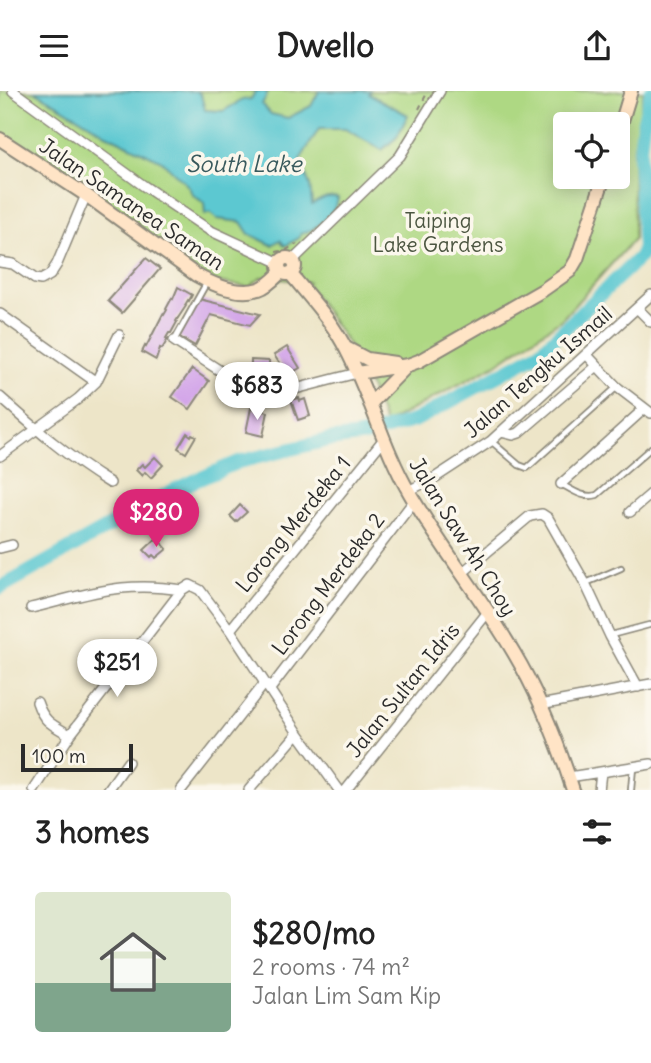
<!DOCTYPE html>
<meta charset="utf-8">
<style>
:root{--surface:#fff;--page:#f6f6f6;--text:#222;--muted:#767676;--line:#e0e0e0;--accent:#db2777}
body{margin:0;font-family:Delius,sans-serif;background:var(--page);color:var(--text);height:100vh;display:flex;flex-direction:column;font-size:26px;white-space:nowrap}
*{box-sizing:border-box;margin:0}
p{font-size:23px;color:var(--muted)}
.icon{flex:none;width:38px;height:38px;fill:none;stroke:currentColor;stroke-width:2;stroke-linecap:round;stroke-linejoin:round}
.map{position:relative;height:699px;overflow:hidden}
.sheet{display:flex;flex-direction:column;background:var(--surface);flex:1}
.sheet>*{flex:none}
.controls{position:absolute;left:553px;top:21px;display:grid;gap:14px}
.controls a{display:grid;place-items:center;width:77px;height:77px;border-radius:7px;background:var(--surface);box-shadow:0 4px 18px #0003;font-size:35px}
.scale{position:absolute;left:21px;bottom:18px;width:112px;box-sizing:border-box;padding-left:7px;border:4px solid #2b2b2b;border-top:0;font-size:19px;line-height:24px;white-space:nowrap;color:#2b2b2b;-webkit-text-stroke:5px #fbf7ec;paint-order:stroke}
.price{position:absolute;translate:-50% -60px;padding:0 16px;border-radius:24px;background:#fff;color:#222;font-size:23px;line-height:46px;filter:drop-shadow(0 2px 4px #0008)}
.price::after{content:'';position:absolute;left:50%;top:42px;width:21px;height:16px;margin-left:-10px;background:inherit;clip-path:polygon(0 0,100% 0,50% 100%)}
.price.on{background:var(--accent);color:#fff}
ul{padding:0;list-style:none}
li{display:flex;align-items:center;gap:21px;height:175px;padding:0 35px}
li+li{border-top:2px solid var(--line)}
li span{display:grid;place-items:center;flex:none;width:196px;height:140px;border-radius:7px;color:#555}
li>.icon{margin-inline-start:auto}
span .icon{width:84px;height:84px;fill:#fffc;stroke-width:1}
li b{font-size:30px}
h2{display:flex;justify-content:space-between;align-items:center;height:84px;padding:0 35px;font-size:30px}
header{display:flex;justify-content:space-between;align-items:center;height:91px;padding:0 35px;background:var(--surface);font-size:32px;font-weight:700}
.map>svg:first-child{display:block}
.green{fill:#aed883;stroke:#6c8257;stroke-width:2;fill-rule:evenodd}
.water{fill:#5bc8d1;stroke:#437a7e;stroke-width:2}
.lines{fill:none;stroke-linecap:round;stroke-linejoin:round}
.river{stroke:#5bc8d1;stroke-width:14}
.building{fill:#d2a3e9}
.lane-casing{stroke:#8c887a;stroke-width:8}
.street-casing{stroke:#8c887a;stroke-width:12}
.secondary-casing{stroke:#8c887a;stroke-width:16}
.path{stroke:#8c887a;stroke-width:2;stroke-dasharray:5 5;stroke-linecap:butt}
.lane{stroke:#fff;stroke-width:4.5}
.street{stroke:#fff;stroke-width:9}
.secondary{stroke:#ffe4c6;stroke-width:12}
.labels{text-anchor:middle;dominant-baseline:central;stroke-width:7;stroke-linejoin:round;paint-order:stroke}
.street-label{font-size:21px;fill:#2b2b2b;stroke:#fbf7ec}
.park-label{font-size:21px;fill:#4c5641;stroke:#fbf7ec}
.water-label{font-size:23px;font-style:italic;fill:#395a5d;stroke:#fbf7ec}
</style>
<header><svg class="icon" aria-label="menu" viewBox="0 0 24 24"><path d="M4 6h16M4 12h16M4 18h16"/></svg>Dwello<svg class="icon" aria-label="share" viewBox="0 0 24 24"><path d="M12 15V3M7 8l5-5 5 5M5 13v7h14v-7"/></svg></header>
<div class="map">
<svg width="651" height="699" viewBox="0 0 651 699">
<rect width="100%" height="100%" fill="#fbf7ec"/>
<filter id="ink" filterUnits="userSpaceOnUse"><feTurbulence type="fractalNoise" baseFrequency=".0143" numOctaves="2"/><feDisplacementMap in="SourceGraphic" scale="14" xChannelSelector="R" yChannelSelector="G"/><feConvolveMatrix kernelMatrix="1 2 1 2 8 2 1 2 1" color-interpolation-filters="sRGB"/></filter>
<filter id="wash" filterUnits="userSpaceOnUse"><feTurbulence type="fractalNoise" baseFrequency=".00686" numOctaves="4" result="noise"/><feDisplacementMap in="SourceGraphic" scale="28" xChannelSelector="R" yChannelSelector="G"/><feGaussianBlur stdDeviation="1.57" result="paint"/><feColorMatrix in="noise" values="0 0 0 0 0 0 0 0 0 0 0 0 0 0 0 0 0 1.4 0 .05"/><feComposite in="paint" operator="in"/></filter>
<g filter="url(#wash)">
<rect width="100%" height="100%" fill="#ede5c8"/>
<path class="green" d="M0 0H645L643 3 633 62 634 148 562 228 495 274 385 333 359 269 306 192 308 191 262 186 249 196 211 190 0 46ZM565 33H618V86H565Z"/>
<path class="water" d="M35 0H197L201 4 205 19 223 20 242 9 251 8 255 1 264 0 268 2 262 13 271 23 288 27 311 15 319 0H370L369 3 408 24 397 46 382 59 345 38H319L300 69 310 94 312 113C321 109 327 103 338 107 336 121 315 141 301 142L299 147 285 155 280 149 272 154 249 143 241 131 217 128 210 122 205 124 204 112 193 104 188 95 162 70 106 43Z"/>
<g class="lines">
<path class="river" d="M0 497 174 399 238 371 328 349 367 344 416 329 539 262 641 165 644 157 639 67 643 33 651 1"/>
</g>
<g id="blocks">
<path class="building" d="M146 167 160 178 122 222 108 210Z
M178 196 192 204 189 210 188 209 185 214 186 215 176 230 177 231 171 242H169L166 247 168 248 162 258 160 257 156 269 142 261 145 255 146 256 163 223 164 224 167 219 166 218 172 207 173 208Z
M199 208 260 223 250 234 211 224 195 255 178 245Z
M287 256 300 277 293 281 292 279 286 282 274 264Z
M251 269 269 270V289H260V283H251Z
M192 278 209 290 190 318 172 306Z
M299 307 300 310 305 308 310 325 298 329 291 309Z
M251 317 268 321 263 345 246 341Z
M187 342 191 345 192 343 196 345 186 362 178 357Z
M155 366 163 374 151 387 145 381 142 385 136 379 142 373 145 376Z
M240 414 247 421 236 431 230 425Z
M157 447 167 458 156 467 153 464 151 466 144 459Z"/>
</g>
</g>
<g filter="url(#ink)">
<use href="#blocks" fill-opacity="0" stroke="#8c887a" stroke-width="2"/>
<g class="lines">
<defs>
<path id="lane" d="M174 250 207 191
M491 350 519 374 527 377 617 296
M561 393C572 399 584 408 597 404L651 357
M586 492 621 477
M611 544 649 534
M631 699 633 677"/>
<path id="street" d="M13 0 144 95 209 139 280 172
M292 170 400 65 440 0
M0 171 13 173 35 188 41 189 50 184 57 173 86 104
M637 217 651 231
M0 223 96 291
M174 250 253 301 272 304 357 282
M587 264 617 296 651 322
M0 306C35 337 70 368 110 392
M501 341 513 344 519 342 597 275
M0 365 78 308 96 291 119 244
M561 393 644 318
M408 400 436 386 491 350 651 204
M630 421 651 403
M0 457 12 454
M462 482 530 425 542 423 548 427 585 492 610 545 638 596
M31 517C61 510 91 500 122 497 142 495 162 496 182 499
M230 539 383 349
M270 598 414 410
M37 611C44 632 53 634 70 644
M540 614 651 593
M569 686 651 673
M34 699 70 644 182 499 190 494 200 499 230 539 298 642 339 699
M108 699 128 671
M181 699 265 592
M249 699 298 642
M346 699 488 521
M599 699 601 681"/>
<path id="secondary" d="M618 43 631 0
M0 48 86 104 196 184C214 194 238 205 259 198 268 195 275 187 281 181
M279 175a8 8 0 1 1 16 0a8 8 0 1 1-16 0Z
M290 182C310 207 333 231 347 260 371 306 383 356 409 401 441 457 482 507 514 562 539 604 558 652 573 699
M346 257 367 268 395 272
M357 282 408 274 419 270 543 199 570 180 577 168 604 86
M370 313 408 274"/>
</defs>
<use href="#lane" class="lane-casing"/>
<use href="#street" class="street-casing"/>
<use href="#secondary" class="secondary-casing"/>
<path class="path" d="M419 18 428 0
M276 161 286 159 297 153"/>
<use href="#lane" class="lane"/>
<use href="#street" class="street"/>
<use href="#secondary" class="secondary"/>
</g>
</g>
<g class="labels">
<g class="street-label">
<text transform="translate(132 113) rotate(34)">Jalan Samanea Saman</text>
<text transform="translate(538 281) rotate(-41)">Jalan Tengku Ismail</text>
<text transform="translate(293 433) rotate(-51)">Lorong Merdeka 1</text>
<text transform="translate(463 446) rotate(58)">Jalan Saw Ah Choy</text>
<text transform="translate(328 493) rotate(-53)">Lorong Merdeka 2</text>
<text transform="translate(403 599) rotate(-51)">Jalan Sultan Idris</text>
</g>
<g class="park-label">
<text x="438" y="129">Taiping<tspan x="438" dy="24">Lake Gardens</tspan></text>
</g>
<g class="water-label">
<text x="244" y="72">South Lake</text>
</g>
</g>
</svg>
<div class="controls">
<a><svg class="icon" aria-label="locate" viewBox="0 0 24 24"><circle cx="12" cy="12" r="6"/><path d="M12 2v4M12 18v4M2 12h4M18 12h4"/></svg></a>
</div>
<div class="scale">100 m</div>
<b class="price" style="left:257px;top:331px">$683</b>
<b class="price on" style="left:156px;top:458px">$280</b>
<b class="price" style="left:117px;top:608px">$251</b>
</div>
<section class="sheet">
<h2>3 homes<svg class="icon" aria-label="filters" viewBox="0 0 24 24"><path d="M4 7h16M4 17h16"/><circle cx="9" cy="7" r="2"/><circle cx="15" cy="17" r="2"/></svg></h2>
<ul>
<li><span style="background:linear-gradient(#dfe7d0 65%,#7fa58c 0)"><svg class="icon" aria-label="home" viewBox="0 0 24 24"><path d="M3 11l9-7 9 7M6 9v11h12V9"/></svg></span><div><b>$280/mo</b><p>2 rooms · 74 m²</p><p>Jalan Lim Sam Kip</p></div></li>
</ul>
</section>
